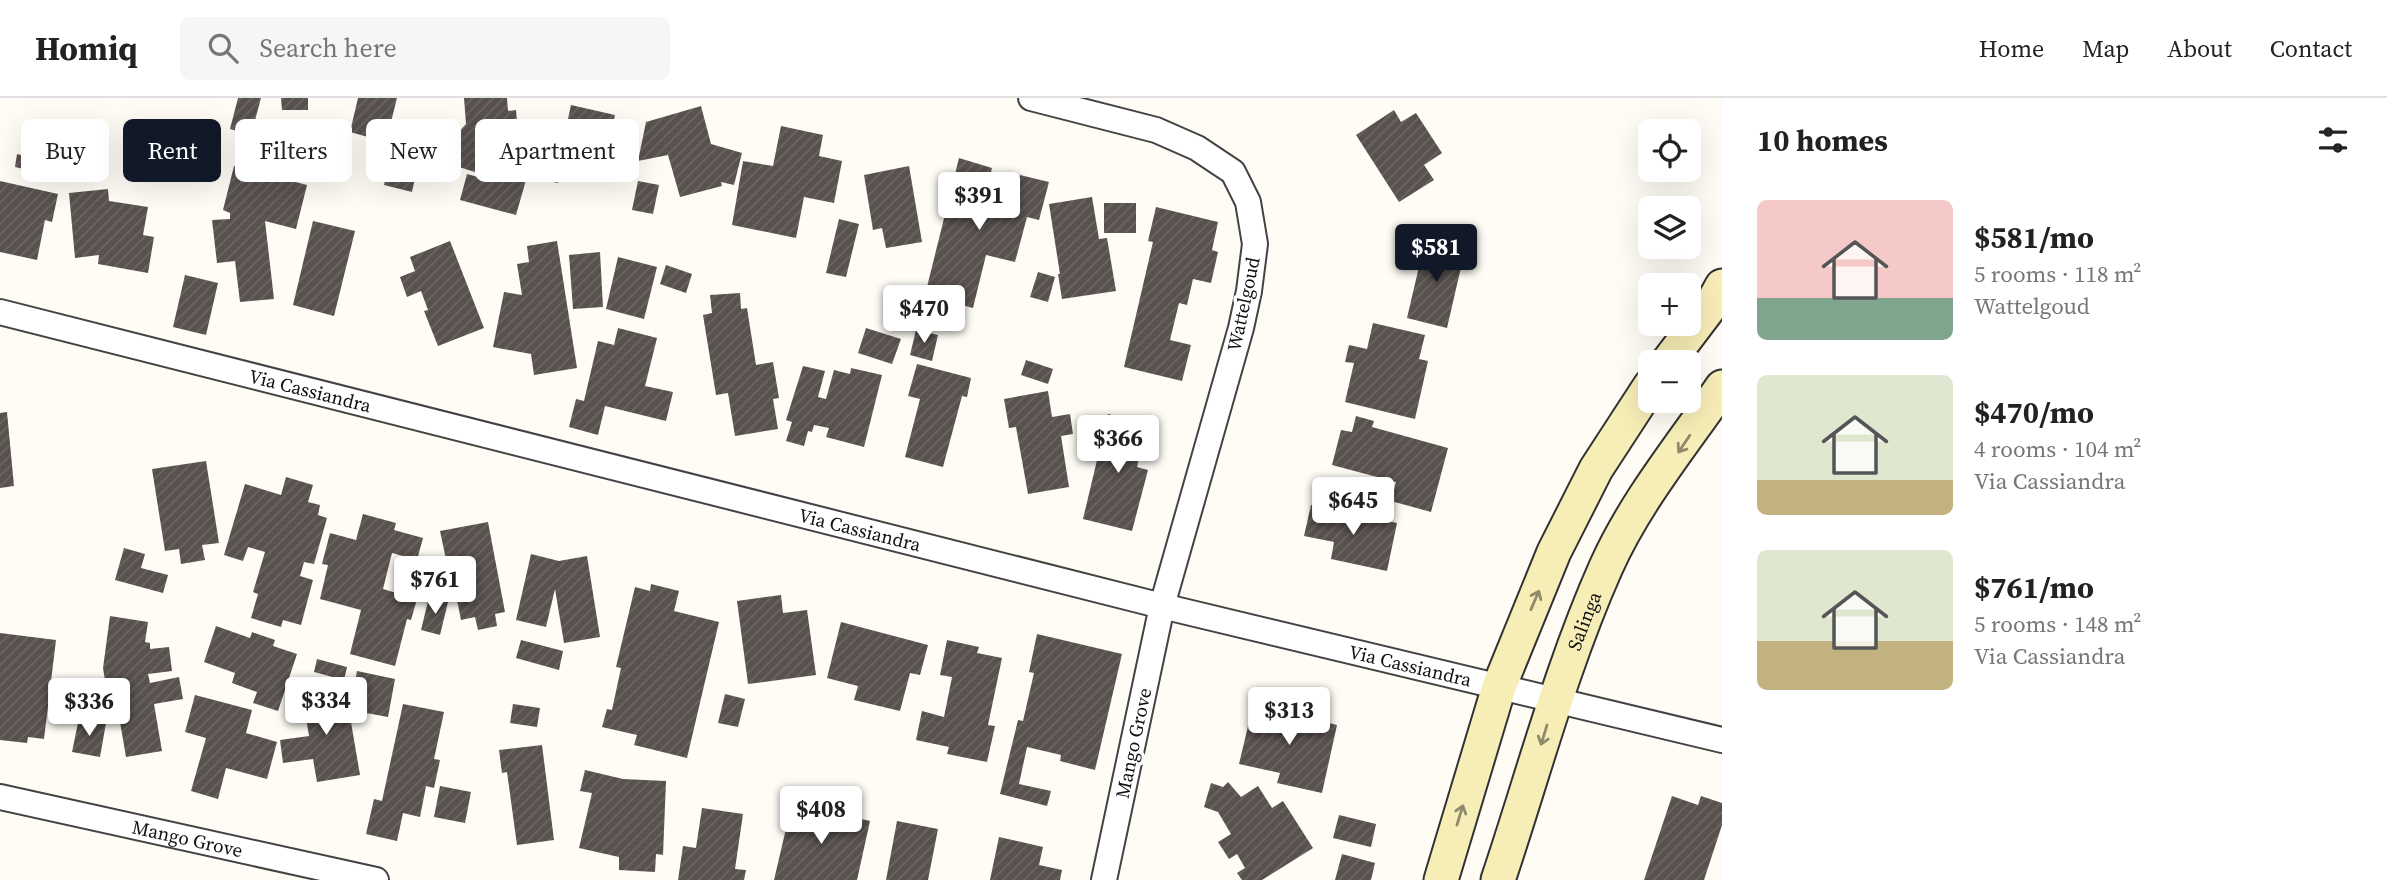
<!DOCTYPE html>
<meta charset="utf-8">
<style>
:root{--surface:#fff;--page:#f6f6f6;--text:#222;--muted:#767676;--line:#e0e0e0;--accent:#111827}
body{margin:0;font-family:"Source Serif 4",serif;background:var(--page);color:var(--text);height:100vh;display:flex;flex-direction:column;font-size:26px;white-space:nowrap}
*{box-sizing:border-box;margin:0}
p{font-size:23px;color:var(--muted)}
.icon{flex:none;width:38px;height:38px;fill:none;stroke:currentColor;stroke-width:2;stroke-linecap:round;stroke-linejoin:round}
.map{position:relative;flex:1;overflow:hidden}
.panel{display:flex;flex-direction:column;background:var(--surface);width:665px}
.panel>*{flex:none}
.top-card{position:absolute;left:21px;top:21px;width:665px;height:63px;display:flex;gap:14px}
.controls{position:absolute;left:1638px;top:21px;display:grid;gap:14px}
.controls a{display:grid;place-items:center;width:63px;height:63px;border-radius:10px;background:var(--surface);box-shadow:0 7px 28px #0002;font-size:35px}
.price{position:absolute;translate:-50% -60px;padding:0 16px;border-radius:7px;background:#fff;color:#222;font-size:23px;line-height:46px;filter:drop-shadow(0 2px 4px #0008)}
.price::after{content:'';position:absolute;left:50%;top:42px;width:21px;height:16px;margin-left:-10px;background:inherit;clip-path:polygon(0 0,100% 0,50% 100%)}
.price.selected{background:var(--accent);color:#fff}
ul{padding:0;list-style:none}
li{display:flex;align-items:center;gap:21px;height:175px;padding:0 35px}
li span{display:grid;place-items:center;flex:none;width:196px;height:140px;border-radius:10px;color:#555}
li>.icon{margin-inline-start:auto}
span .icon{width:84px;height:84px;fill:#fffc;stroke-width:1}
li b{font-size:30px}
h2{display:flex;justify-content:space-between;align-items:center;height:84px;padding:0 35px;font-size:30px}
.pill{padding:0 24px;border-radius:10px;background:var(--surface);box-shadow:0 7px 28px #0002;font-size:24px;line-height:63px}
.pill.selected{background:var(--accent);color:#fff}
header{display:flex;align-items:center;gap:42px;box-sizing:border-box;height:98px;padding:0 35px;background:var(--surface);border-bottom:2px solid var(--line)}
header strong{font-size:33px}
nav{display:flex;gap:38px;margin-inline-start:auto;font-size:24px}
.search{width:490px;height:63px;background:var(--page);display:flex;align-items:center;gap:18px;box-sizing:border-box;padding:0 24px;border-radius:10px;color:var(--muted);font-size:26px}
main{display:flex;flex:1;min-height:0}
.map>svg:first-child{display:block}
.building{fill:url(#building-hatch)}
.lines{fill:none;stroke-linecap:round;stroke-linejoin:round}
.street-casing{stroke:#434343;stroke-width:28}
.secondary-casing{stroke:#323232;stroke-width:37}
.street{stroke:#fff;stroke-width:24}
.secondary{stroke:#f7eeb7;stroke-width:33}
.oneway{stroke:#8f8a6c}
.labels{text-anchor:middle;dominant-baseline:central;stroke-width:7;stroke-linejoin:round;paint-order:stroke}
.street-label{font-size:19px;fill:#101010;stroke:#fff}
</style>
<header>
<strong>Homiq</strong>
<div class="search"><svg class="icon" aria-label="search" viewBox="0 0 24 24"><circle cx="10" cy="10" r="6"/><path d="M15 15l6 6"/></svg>Search here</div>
<nav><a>Home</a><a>Map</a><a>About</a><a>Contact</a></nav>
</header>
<main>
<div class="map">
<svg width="1722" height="782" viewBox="0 0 1722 782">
<defs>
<pattern id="building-hatch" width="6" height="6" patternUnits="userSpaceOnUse" patternTransform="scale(1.75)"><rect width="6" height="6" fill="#58514e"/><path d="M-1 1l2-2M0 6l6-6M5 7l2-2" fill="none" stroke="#6b6563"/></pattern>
</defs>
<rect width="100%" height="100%" fill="#fefcf5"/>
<path class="building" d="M238 0H261L251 37 230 31Z
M281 0H308V12H282Z
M358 0H397L386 44 350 34Z
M464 0H507L508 13 516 12 520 56 483 59 478 75 437 62 445 35 455 38 466 26Z
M571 7 615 17 602 76 562 67 558 85 540 81 551 27 566 30Z
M701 8 711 46 742 55 734 87 721 84 722 88 680 99 668 57 638 63 646 24Z
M1394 12 1401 24 1416 15 1442 55 1424 67 1434 82 1399 104 1356 37Z
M781 28 823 37 819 58 842 63 834 105 804 99 796 140 732 127 743 63 773 68Z
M17 56 49 64 46 76 15 69Z
M499 59 530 68 516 117 460 102 467 76 492 83Z
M959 60 992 70 983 104 1012 111 1020 77 1049 84 1039 122 1027 119 1015 164 986 157 973 210 925 197Z
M390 64 417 71 412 94 384 87Z
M234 68 307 87 296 131 265 123 274 201 240 204 235 163 217 165 212 122 230 121V115L223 112Z
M909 68 922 144 886 150 882 130 873 132 864 77Z
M0 83 58 96 52 124 45 122 37 162 0 154Z
M638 83 659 87 653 116 632 112Z
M108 91 109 103 148 109 143 137 154 139 148 175 98 166 99 157 75 160 69 95Z
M1092 99 1099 141 1107 140 1116 193 1062 201 1058 176H1060L1049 106Z
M1104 105H1136V135H1104Z
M1156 109 1218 124 1212 152 1218 154 1211 185 1193 181 1187 207 1179 205 1170 242 1191 247 1182 283 1124 269 1153 144 1148 143Z
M839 121 859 126 846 179 826 175Z
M313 123 355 133 334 218 293 207Z
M450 143 484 230 438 248 424 213 428 212 421 193 407 199 400 179 415 173 410 159Z
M557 143 577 270 534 277 531 256 493 249 504 194 522 197 517 166 529 164 527 148Z
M1425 143 1465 152 1447 230 1407 220Z
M600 154 603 209 573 211 569 157Z
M618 159 657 169 644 221 606 211Z
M666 167 692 176 686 195 660 186Z
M1038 174 1055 179 1048 204 1030 199Z
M185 177 218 185 206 237 173 229Z
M740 195 741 211 747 210 756 267 773 264 779 300 773 301 778 331 735 338 728 295 716 297 703 217 712 215 710 197Z
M1373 225 1425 237 1419 261 1428 263 1415 321 1345 304 1354 265 1345 264 1349 247 1367 251Z
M618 230 657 240 645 288 673 294 666 323 605 308 598 337 569 329 576 301 584 303 598 243 614 247Z
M866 230 901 241 892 266 858 255Z
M916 232 938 237 932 263 910 257Z
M1026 262 1053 271 1048 286 1021 277Z
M917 266 971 280 967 299 962 298 943 369 905 359 920 301 908 298Z
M803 268 825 273 818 299 826 301 834 272 850 276 851 270 882 277 864 349 826 339 829 330 814 327 812 334 808 333 804 348 786 343 792 324 786 322Z
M1048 293 1052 319 1070 316 1073 336 1061 338 1069 389 1028 396 1016 329 1009 330 1004 301Z
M7 314 14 388 0 390V315Z
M1108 316 1147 326 1137 369 1148 372 1132 433 1083 421Z
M1356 318 1374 323 1372 329 1448 350 1431 414 1391 403 1396 384 1332 367 1341 332 1352 334Z
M206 363 219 445 202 447 205 462 181 466 179 451 165 453 152 371Z
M286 379 313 387 308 404 320 407 318 417 327 420 314 466 304 464 300 478 313 482 301 527 283 522 281 529 251 520 258 496 253 494 265 454 248 449 243 463 224 457 245 386 281 397Z
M1311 407 1397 425 1387 473 1331 461 1334 444 1304 438Z
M363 416 396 425 394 432 423 440 417 462 392 455 383 491 417 501 411 522 407 521 395 568 350 556 361 512 320 501 328 467 322 466 330 435 356 442Z
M488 424 505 514 495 516 497 528 478 532 475 519 461 522 454 487 441 490 437 468 447 466 440 433Z
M124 450 145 456 141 470 168 477 163 495 115 482Z
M531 456 559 463 587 458 600 539 564 545 555 491 546 529 516 522Z
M651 486 679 493 674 513 719 524 687 660 634 647 637 637 602 629 607 611 612 612 621 570 616 569 635 489 650 493Z
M781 497 783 515 807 512 816 577 748 586 737 503Z
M429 499 448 504 440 537 421 532Z
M110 518 148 524 145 544 150 545V551L169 549 172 573 148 576 150 585 179 579 183 601 154 606 162 653 126 659 115 595H107L103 570Z
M841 524 928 547 920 577 910 575 900 613 854 602 858 588 827 580Z
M216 528 250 540 252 534 275 542 273 548 297 556 278 613 253 605 257 594 232 585 235 575 204 564Z
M0 535 56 542 44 641 28 639 27 645 0 642Z
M1037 536 1122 556 1095 672 1060 663 1061 657 1027 649 1019 686 1051 693 1047 708 1000 696 1018 622 1023 623 1034 575 1029 574Z
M521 542 563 553 559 572 516 560Z
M947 542 979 549 977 555 1002 560 988 627 995 628 987 664 947 656 949 649 916 642 922 613 944 619 952 579 940 577Z
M317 561 347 569 344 582 314 574Z
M357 573 395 581 388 619 361 614 363 603 352 601Z
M345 589 360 677 317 684 313 661 283 665 280 642 309 638 302 596Z
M725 596 745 601 738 629 718 625Z
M195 597 252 612 246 635 277 644 267 681 226 670 218 701 191 693 206 640 185 634Z
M403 606 444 614 434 661 440 662 434 690 426 688 420 719 403 715 397 743 366 736 374 701 382 703Z
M513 606 540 610 537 629 510 625Z
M1253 607 1337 627 1322 695 1277 685 1280 675 1239 666Z
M79 620 106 625 100 659 72 654Z
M542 647 554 742 517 747 507 674 502 675 499 652Z
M585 672 623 681 666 683 663 757 656 756 655 774 619 772V759L579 750 592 695 580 693Z
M1228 684 1241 699 1258 688 1272 710 1283 703 1313 750 1262 782H1242L1237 775 1245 770 1237 756 1229 761 1218 744 1231 736 1218 714 1204 709 1211 685 1223 689Z
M440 688 471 694 465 725 434 719Z
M1672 698 1698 707 1701 698 1722 705V727L1704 782H1644Z
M792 705 870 723 857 782H774Z
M702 710 743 716 735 771 746 772 744 782H678L683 748 696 750Z
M1339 717 1376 726 1371 749 1333 740Z
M897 723 938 731 928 782H886Z
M999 739 1043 749 1039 767 1062 772 1060 782H990Z
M1342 756 1375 765 1371 782H1335Z"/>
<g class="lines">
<defs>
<g id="street">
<path d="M1031 0 1156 32 1197 50 1233 74 1248 104 1255 146 1249 193 1241 230 1162 508 1104 782"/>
<path id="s1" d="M0 214 1162 508 1722 642"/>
<path id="s2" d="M0 699 376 782"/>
</g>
<g id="secondary">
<path d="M1668 264 1712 206 1722 188"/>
<path d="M1441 782 1499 589 1554 454 1596 371 1650 288"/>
<path id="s3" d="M1498 782C1533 678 1561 570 1606 469 1635 404 1682 347 1722 289"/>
</g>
</defs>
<use href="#street" class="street-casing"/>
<use href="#secondary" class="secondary-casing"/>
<use href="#street" class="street"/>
<use href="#secondary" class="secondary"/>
</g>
<defs><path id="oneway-shaft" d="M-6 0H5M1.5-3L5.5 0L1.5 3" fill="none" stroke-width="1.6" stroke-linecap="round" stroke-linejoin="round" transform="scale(1.75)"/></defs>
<g class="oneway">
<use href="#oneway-shaft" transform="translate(1684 346) rotate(124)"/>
<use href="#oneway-shaft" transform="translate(1535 502) rotate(-67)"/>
<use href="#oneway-shaft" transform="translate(1544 637) rotate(107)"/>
<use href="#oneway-shaft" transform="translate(1460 717) rotate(-73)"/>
</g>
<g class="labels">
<g class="street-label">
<text transform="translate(1243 206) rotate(-78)">Wattelgoud</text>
<text stroke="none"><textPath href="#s1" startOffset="320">Via Cassiandra</textPath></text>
<text stroke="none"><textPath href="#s1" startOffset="887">Via Cassiandra</textPath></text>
<text stroke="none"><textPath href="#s3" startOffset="273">Salinga</textPath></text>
<text stroke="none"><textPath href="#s1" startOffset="1454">Via Cassiandra</textPath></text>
<text transform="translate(1133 645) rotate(-78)">Mango Grove</text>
<text stroke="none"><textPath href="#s2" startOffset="192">Mango Grove</textPath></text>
</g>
</g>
</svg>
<div class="controls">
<a><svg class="icon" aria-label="locate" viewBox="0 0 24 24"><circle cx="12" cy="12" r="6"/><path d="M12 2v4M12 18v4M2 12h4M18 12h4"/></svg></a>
<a><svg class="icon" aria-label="layers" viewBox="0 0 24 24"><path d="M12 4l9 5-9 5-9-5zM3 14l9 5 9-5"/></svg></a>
<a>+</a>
<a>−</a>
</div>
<b class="price" style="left:979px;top:134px">$391</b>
<b class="price selected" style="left:1436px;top:186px">$581</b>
<b class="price" style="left:924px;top:247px">$470</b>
<b class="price" style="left:1118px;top:377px">$366</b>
<b class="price" style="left:1353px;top:439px">$645</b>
<b class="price" style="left:435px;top:518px">$761</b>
<b class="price" style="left:326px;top:639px">$334</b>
<b class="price" style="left:89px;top:640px">$336</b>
<b class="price" style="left:1289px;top:649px">$313</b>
<b class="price" style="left:821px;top:748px">$408</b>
<div class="top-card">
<a class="pill">Buy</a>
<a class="pill selected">Rent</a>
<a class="pill">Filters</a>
<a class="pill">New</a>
<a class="pill">Apartment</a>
</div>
</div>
<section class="panel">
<h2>10 homes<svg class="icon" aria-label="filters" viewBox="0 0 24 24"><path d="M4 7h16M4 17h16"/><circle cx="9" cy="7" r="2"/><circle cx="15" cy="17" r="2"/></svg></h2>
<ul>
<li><span style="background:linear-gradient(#f6c9c9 70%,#7fa58c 0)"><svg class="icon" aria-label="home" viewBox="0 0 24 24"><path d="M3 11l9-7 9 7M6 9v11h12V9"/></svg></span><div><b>$581/mo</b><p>5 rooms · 118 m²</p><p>Wattelgoud</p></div></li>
<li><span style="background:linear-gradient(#dfe7d0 75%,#c2b280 0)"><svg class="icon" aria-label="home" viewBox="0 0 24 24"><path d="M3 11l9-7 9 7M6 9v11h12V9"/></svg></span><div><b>$470/mo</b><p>4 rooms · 104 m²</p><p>Via Cassiandra</p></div></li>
<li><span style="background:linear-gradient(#dfe7d0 65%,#c2b280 0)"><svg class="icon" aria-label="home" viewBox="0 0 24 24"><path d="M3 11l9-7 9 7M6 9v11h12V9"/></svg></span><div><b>$761/mo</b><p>5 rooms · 148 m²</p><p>Via Cassiandra</p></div></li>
</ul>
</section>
</main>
